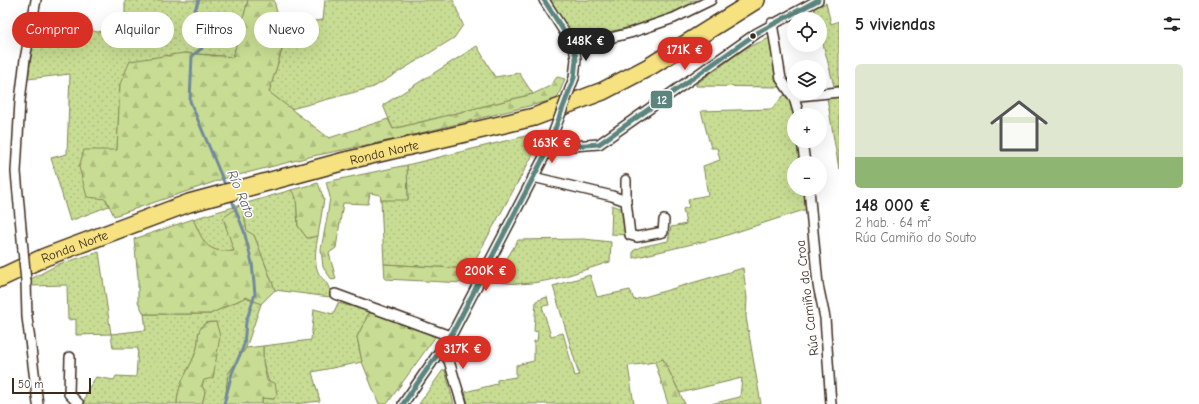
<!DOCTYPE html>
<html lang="es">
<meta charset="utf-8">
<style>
:root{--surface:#fff;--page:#f6f6f6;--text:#222;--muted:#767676;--accent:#d93025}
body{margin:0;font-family:"Comic Neue",sans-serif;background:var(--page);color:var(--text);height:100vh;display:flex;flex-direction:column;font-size:15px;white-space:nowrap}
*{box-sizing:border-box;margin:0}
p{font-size:13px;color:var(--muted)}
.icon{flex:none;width:22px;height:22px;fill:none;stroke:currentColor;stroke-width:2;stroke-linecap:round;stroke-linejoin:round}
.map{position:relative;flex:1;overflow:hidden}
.details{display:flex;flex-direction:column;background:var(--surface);width:360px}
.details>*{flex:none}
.top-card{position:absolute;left:12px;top:12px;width:380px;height:36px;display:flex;gap:8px}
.buttons{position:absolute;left:787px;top:12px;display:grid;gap:8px}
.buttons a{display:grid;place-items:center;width:40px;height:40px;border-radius:50%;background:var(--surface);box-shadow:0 4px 16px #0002;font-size:20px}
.scale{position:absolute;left:12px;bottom:10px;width:79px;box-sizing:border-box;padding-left:4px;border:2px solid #3b2a1e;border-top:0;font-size:11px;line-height:14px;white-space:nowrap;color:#3b2a1e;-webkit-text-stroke:3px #fff;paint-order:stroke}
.price{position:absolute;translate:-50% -34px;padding:0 9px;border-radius:14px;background:var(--accent);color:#fff;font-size:13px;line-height:26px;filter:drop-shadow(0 1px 2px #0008)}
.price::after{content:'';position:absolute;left:50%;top:24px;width:12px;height:9px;margin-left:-6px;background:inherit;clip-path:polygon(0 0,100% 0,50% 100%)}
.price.on{background:#222;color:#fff}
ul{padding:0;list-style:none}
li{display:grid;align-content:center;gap:8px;height:212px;padding:0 16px}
li span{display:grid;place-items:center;height:124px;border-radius:6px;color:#555}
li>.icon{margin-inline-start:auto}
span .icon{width:72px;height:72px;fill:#fffc;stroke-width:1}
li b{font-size:17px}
h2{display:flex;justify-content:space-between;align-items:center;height:48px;padding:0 16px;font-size:17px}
.pill{padding:0 14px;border-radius:18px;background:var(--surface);box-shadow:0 4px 16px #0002;font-size:14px;line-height:36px}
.pill.on{background:var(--accent);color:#fff}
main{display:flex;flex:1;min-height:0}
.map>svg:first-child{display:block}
.grass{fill:url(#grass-dots);stroke:#828458}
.forest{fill:url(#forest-firs);stroke:#828458}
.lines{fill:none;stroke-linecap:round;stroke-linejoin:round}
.stream{stroke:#71899d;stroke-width:3}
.street-casing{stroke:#3b2a1e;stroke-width:12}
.highway-casing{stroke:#3b2a1e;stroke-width:20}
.street{stroke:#fff;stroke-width:9}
.highway{stroke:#f6e281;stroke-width:17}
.street-bridge-casing{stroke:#3b2a1e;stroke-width:12;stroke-linecap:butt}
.street-bridge{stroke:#fff;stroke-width:9}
.bus-1-casing{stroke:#fff;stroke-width:8}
.bus-1{stroke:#5b857e;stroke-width:5}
.bus-dot{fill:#3b2a1e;stroke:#fff;stroke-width:1.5}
.labels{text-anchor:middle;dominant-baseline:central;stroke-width:3;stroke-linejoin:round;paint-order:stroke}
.street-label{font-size:13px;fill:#3b2a1e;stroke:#fff}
.water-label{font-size:14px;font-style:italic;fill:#56595e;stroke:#fff}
.line-badge{stroke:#fff;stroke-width:1.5}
.badge-label{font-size:11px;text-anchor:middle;font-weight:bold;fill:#fff}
</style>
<main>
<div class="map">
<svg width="839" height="404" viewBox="0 0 839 404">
<defs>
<pattern id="grass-dots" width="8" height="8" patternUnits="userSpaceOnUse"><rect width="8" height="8" fill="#c8dd93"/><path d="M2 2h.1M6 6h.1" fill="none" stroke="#adbe7e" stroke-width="1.8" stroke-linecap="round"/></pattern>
<pattern id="forest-firs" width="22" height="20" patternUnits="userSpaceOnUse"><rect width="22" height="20" fill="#c8dd93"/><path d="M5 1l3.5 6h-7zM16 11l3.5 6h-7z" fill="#adbe7e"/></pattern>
</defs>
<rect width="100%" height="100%" fill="#fff"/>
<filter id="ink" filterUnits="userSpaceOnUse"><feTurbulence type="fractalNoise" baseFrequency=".025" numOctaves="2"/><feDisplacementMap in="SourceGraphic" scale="8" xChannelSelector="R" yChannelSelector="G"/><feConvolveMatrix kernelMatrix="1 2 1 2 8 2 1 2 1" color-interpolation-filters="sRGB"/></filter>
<g filter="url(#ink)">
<path class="grass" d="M125 0H248L234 57 184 53 120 84 117 151H84L109 206 70 221 51 158 67 154 70 74 28 79 36 19 98 32 125 25Z
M325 0H453L463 25 454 38 374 87 291 109 269 92 284 43 280 25 323 20Z
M550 0H700C665 20 622 31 582 36 567 35 558 12 550 0Z
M826 3 831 24 839 21V86H834L820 32V19H817L814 8Z
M772 37 777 60 779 87 696 86V84L746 48Z
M477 46 495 77 519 73 533 94 393 129 383 105Z
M788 94 794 107V141H798L800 163H794V189H804L807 209 718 238 633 258V251L640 247 668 241 671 227 686 224 683 209 689 207 688 199 708 195 703 166 720 160 717 148H711L701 111 772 109 783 96Z
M839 97V169L827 98Z
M546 131 470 269 384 264 381 200 408 199 407 165Z
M291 190 296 197 298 226 307 238 318 236C316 247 314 258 317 269 321 282 330 279 330 297L275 290 254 235 235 251 219 252 204 244 193 219Z
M612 205 623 209 627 235 611 234Z
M584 239 611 242 610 262C575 272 531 292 494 280L518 240Z
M99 252 111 334 146 330 144 314H210L246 297 261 304 246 348 228 374 225 404H202L205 392 202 386 216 322 205 323C195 333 200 336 197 348 192 367 177 382 177 404H84L86 392 96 377 114 380 116 376 136 377 138 348H113L111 334 76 335V319L68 320 67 285 31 286V279L59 264Z
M743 268 747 298 746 317 761 404H711L740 397 742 378 680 393 663 359 655 362 628 366 634 404H468L465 392 497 384V380L516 377V365L534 361V341H537L538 332 534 331 536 301 547 297 549 305 542 306 551 336 563 333 575 376 579 375 553 286 590 275 597 297 630 290 634 300Z
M338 303 370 311 357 337 362 362 312 372 320 401 294 404H262V398L274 399 263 362V346L311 340 314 309 333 314Z
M443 370H445L454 404H419Z"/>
<path class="forest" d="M248 0H274L284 43 269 92 329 138 388 119 393 129 533 94 550 86 557 77 565 79 557 99 397 139 313 156 223 179 114 216 106 199 87 197 79 167 84 150H117L120 84 130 61 184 53 233 57Z
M407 165 408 200H381L380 195 370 193 368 204 343 203 336 248 329 253 336 279 332 280 323 267 321 249 327 218 330 197 326 182Z
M318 183 324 199 318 236 307 238 298 226 296 197 291 190Z
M242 204 247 231 254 235 275 290 261 304 246 297 210 314H144L138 302V277L134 239 193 219C204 243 206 253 234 251L223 218Z
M384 264 470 269 464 283 385 279Z
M370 311 438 333 387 404H379L362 362 357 337Z
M216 322 220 336 213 378 204 380 202 386 205 392 202 404H177C177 382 192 367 197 348 200 336 195 333 205 323Z
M263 346V362L267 381 275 383 277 394 274 399 262 398V404H225L228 374 246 348Z
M663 359 685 404H668L655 362Z"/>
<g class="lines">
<path class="stream" d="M199 0C191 17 190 28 203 42L202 48 192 56 190 101 226 187
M224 404 232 373 244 345 246 322 255 294 252 263 244 231 231 198"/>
<defs>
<path id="street" d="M544 0 574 47 576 59 574 78
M772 23 781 79 794 98 799 115
M574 47 630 33 674 18 711 0
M794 98 799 96 839 92
M551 141 573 146 599 144 757 33 818 0
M802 141 805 163
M533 177 612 196 626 201 630 235 637 237 663 232 664 220
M809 189 818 285 825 318 831 404
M626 201V180
M23 250 16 172 20 101 25 59 36 0
M26 281 27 317 38 404
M335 294 450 336
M441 350 449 361 462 404
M70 357 69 394 79 404
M403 404 453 332 546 153 552 137"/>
<g id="highway">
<path id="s1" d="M0 278 45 257 189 203 345 161 534 117 603 91 649 67 756 0"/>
</g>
</defs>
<use href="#street" class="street-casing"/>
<use href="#highway" class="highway-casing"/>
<use href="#street" class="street"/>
<use href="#highway" class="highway"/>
<defs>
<path id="street-bridge" d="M553 134 574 78
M23 250 26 281"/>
</defs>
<use href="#street-bridge" class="street-bridge-casing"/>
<use href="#street-bridge" class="street-bridge"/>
<defs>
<path id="bus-1" d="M551 141 573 146 599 144 757 33 818 0
M403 404 453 332 546 153 574 78 576 59 574 47 544 0"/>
</defs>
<use href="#bus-1" class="bus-1-casing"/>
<use href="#bus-1" class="bus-1"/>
</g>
</g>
<circle class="bus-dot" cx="753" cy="36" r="3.5"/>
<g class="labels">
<g class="street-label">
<text stroke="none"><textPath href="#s1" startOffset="405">Ronda Norte</textPath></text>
<text stroke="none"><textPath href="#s1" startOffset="81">Ronda Norte</textPath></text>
<text transform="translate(807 298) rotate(-97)">Rúa Camiño da Croa</text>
</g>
<g class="water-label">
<text transform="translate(241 194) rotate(67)">Río Rato</text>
</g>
</g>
<rect class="line-badge" x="650" y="90" width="23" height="19" rx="4" fill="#5b857e"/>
<g class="badge-label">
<text x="662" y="104">12</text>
</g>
</svg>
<div class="buttons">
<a><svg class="icon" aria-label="locate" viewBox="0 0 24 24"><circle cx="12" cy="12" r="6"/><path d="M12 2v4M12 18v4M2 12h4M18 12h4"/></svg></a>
<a><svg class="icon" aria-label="layers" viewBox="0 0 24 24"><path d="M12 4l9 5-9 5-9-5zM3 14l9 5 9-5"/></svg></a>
<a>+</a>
<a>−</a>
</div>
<div class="scale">50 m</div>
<b class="price on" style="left:586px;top:62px">148K €</b>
<b class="price" style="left:685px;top:71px">171K €</b>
<b class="price" style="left:552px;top:164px">163K €</b>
<b class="price" style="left:486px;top:292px">200K €</b>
<b class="price" style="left:463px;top:370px">317K €</b>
<div class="top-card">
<a class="pill on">Comprar</a>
<a class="pill">Alquilar</a>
<a class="pill">Filtros</a>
<a class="pill">Nuevo</a>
</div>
</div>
<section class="details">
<h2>5 viviendas<svg class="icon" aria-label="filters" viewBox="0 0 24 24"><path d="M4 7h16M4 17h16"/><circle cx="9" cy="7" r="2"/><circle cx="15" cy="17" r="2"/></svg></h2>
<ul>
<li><span style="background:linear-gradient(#dfe7d0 75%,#8fb573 0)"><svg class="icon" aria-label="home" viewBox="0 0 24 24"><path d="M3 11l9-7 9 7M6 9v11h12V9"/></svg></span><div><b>148 000 €</b><p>2 hab. · 64 m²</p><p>Rúa Camiño do Souto</p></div></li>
</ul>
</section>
</main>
